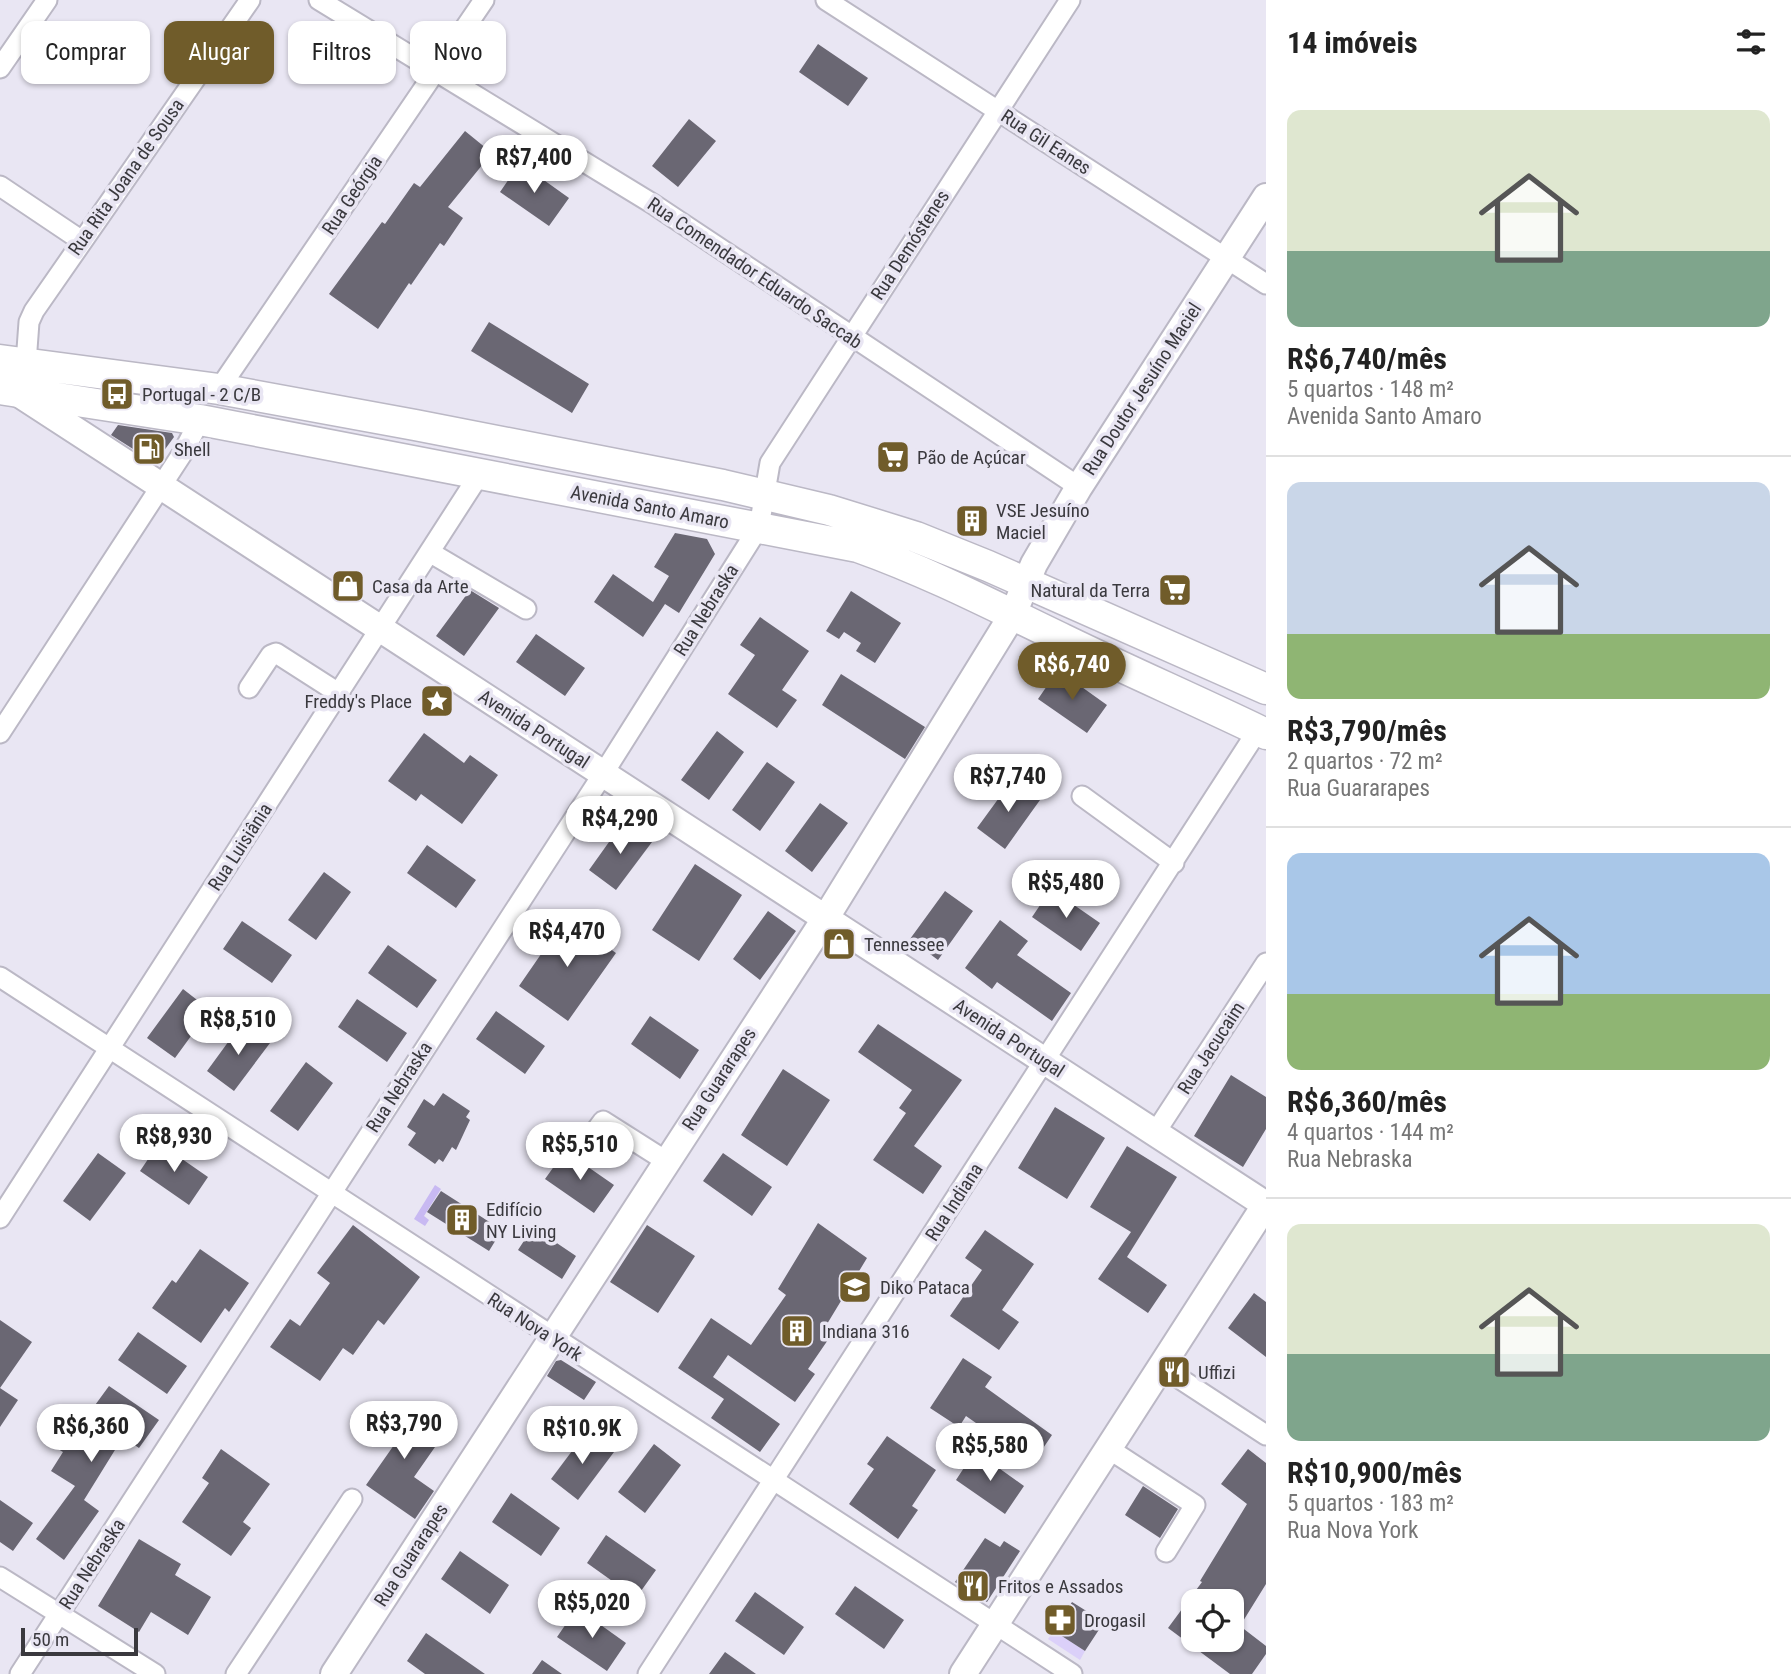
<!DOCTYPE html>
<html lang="pt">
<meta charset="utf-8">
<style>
:root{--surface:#fff;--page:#f6f6f6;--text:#222;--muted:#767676;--line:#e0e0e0;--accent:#705c2a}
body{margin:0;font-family:"Roboto Condensed",sans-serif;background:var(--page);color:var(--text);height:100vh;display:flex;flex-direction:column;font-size:26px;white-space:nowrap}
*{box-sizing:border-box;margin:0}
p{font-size:23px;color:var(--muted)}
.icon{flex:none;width:38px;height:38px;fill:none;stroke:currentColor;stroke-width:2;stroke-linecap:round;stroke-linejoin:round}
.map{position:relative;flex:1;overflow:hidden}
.sheet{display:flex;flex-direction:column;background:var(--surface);width:525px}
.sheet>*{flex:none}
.hud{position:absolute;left:21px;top:21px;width:665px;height:63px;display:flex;gap:14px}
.fabs{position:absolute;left:1181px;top:1589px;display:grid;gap:14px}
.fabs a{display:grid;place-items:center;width:63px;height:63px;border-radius:14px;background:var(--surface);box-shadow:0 2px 5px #0004;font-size:35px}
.scale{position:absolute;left:21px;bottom:18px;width:117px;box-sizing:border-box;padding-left:7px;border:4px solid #3a393e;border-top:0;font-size:19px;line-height:24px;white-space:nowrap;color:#3a393e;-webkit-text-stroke:5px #e9e6f3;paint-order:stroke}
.price{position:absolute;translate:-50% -60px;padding:0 16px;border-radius:24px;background:#fff;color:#222;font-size:23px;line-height:46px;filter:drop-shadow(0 2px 4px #0008)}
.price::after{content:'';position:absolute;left:50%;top:42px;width:21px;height:16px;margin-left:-10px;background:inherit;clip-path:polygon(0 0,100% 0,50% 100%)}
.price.on{background:var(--accent);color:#fff}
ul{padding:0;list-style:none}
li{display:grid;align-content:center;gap:14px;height:371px;padding:0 21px}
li+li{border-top:2px solid var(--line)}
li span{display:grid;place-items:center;height:217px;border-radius:14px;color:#555}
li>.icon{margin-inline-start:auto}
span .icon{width:126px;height:126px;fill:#fffc;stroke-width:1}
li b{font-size:30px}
h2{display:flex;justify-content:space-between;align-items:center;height:84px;padding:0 21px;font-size:30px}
.pill{padding:0 24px;border-radius:14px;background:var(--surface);box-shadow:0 2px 5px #0004;font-size:24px;line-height:63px}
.pill.on{background:var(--accent);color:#fff}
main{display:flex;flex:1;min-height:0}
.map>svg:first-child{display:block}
.green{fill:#dbd0f9}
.water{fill:#c8b9f2}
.building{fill:#6a6773;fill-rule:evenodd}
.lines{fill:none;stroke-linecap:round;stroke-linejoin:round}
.street-casing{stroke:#bbb8c5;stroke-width:23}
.secondary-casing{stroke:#bbb8c5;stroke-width:30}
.primary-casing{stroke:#bbb8c5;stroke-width:33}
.street{stroke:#fff;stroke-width:19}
.secondary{stroke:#fff;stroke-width:26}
.primary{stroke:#fff;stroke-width:30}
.labels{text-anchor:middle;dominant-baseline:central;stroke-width:7;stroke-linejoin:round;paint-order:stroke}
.street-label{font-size:19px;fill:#3a393e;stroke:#e9e6f3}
.poi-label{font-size:19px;fill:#3a393e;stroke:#e9e6f3;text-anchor:start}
</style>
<main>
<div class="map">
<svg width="1266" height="1674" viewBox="0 0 1266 1674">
<rect width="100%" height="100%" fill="#e9e6f3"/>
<path class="green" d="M1054 1631 1085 1651 1080 1660 1048 1639Z"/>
<path class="water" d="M435 1185 441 1189 424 1216 429 1220 425 1226 414 1219Z"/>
<path class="building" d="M818 44 868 78 848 106 799 72Z
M689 119 716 141 678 187 652 166Z
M465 131 492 153 448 207 463 218 444 246 440 243 411 285 409 283 378 329 329 294 382 222 385 224 414 183 420 187Z
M520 163 569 198 549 226 500 192Z
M489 322 589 384 572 413 471 351Z
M118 425 172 433 174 437 155 463 111 435Z
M956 521a16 16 0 1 1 32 0a16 16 0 1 1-32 0Z
M675 533 707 539 715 554 679 613 665 604 643 637 594 602 613 574 653 602 669 576 654 567Z
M470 590 499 608 464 656 436 636Z
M851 591 901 623 875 663 856 651 861 643 844 632 839 639 826 631Z
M760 617 809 651 782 690 797 700 777 728 728 694 755 655 740 645Z
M536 634 585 668 565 696 516 662Z
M1058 670 1107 705 1087 733 1038 699Z
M841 674 925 727 905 759 822 705Z
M717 731 744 752 709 800 681 780Z
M424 733 464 763 470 755 498 775 462 824 421 794 416 801 388 781Z
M767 762 795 782 760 831 732 810Z
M1012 780 1040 800 1005 849 977 828Z
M820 803 848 823 812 872 785 851Z
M624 821 652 842 616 890 589 870Z
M427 845 476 880 456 908 407 873Z
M695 864 742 895 699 961 652 930Z
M324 872 351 892 316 940 288 920Z
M1051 889 1100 923 1081 951 1032 917Z
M945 891 973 911 938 960 910 939Z
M768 911 796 931 760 980 733 959Z
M566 918 616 953 568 1021 519 986Z
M1000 920 1028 941 1017 955 1071 993 1052 1021 997 982 992 989 965 968Z
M242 921 292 955 272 983 223 949Z
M388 945 437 980 417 1008 368 973Z
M183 989 210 1010 175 1058 147 1038Z
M357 999 407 1033 387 1062 338 1027Z
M496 1011 545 1046 525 1074 476 1039Z
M650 1016 699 1050 680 1079 631 1044Z
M242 1023 270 1043 234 1091 207 1071Z
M878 1024 962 1080 914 1146 942 1166 923 1194 873 1160 906 1113 899 1108 912 1090 858 1052Z
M306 1062 333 1083 298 1131 270 1111Z
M783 1069 830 1100 787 1166 741 1135Z
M1231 1075 1266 1097V1129L1243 1167 1194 1136Z
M443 1093 470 1111 466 1117 470 1120 456 1150 452 1147 443 1162 439 1159 435 1164 408 1145 416 1133 407 1127 424 1099 434 1106Z
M1055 1107 1105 1138 1067 1199 1018 1168Z
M159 1143 208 1177 189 1205 140 1171Z
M1127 1146 1177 1177 1127 1257 1167 1285 1148 1313 1098 1279 1131 1232 1090 1207Z
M565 1151 614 1185 594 1213 545 1179Z
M98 1153 126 1173 90 1221 63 1201Z
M723 1153 772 1187 752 1216 703 1181Z
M441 1191 502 1230 489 1251 427 1212Z
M818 1223 867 1258 824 1329 832 1334 808 1369 815 1374 795 1402 728 1355 713 1377 780 1424 760 1452 711 1418 724 1399 678 1368 711 1318 751 1345 786 1295 778 1289Z
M353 1225 420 1277 384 1325 378 1320 353 1355 343 1348 320 1381 270 1347 290 1319 300 1326 330 1283 317 1273Z
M647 1225 695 1256 658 1313 610 1282Z
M533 1227 576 1256 562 1279 518 1250Z
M985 1230 1034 1264 1002 1310 1019 1322 999 1350 950 1316 982 1270 965 1258Z
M200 1249 249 1283 229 1312 225 1308 201 1343 152 1308 172 1280 176 1283Z
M1254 1293 1266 1302V1357L1228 1328Z
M0 1320 32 1342 0 1388 18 1400 0 1427Z
M138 1332 187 1366 167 1394 118 1360Z
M963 1358 992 1377 985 1387 1052 1435 1033 1463 966 1416 959 1427 930 1408Z
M561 1360 596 1382 584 1400 547 1376 556 1361Z
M109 1386 159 1420 139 1448 123 1437 84 1500 99 1511 64 1560 36 1539 75 1486 51 1471 63 1452 53 1446 61 1432 71 1438Z
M393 1403 442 1437 414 1477 434 1491 415 1519 366 1485 394 1445 373 1431Z
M587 1431 614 1452 578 1500 551 1479Z
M887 1436 936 1470 912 1506 918 1510 898 1539 849 1504 874 1469 867 1464Z
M654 1444 681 1465 645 1513 618 1492Z
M221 1449 270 1484 243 1522 251 1528 231 1556 182 1522 209 1483 202 1478Z
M1248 1449 1266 1463V1584L1240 1626 1266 1646V1654L1252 1674H1230L1168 1628 1202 1582 1200 1581 1247 1504 1221 1484ZM1194 1601H1232V1640H1194Z
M975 1451 1024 1486 1005 1514 956 1480Z
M1143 1486 1178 1509 1160 1538 1125 1515Z
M511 1493 560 1528 541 1556 492 1522Z
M0 1500 33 1523 13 1551 0 1542Z
M606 1535 656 1570 636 1598 587 1563Z
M985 1538 1000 1547 1004 1541 1020 1551 987 1602 955 1582Z
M139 1539 181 1564 175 1575 211 1597 188 1635 151 1612 139 1632 98 1606Z
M460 1551 509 1585 490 1614 441 1579Z
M855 1586 904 1620 884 1649 835 1614Z
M755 1592 804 1627 784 1655 735 1621Z
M1072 1602 1104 1622 1085 1651 1054 1631Z
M577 1608 626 1643 607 1671 557 1637Z
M426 1633 485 1674H425L407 1661Z
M725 1652 756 1674H709Z
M542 1660 562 1674H532Z"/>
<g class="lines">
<defs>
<path id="street" d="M319 0 653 204 1079 487
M826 0 1266 284
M0 68 47 0
M0 186 82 241
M26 363 29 322 34 311 250 0
M219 389 484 0
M431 553 526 609
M249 688 271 655 276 653 340 694
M0 733 182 454 200 420
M1082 796 1174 863
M0 977 1072 1674
M1155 1133 1266 963
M586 1144 603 1121 666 1161
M0 1218 479 475
M1162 1367 1266 1435
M1109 1449 1195 1505 1166 1552
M0 1577 155 1674
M20 1674 603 774 759 527 770 463 1070 0
M236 1674 352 1499
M648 1674 1258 730"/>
<path id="secondary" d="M15 391 1266 1205
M334 1674 825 919 1013 614 1034 564 1079 487 1266 197
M963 1674 1266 1204"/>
<path id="primary" d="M0 360 219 389 415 425 723 485 829 510 916 537 988 566 1266 689
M0 389 200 420 858 547C931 573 998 608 1067 641 1133 673 1200 702 1266 734"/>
</defs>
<use href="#street" class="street-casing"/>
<use href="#secondary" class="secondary-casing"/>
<use href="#primary" class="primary-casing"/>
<use href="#street" class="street"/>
<use href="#secondary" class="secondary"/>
<use href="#primary" class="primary"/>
</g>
<defs>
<symbol id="bus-square" viewBox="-11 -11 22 22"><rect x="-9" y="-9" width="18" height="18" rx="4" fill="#705c2a" stroke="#e9e6f3"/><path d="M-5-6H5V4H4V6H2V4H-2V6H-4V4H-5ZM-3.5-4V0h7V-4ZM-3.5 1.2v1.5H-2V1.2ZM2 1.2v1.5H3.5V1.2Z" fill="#fff"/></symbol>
<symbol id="fuel-square" viewBox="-11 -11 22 22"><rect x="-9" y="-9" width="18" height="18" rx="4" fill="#705c2a" stroke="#e9e6f3"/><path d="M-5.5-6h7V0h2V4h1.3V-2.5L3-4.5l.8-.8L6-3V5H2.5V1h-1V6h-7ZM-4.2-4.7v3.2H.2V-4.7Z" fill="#fff"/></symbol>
<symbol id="supermarket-square" viewBox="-11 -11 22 22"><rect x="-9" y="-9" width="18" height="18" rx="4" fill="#705c2a" stroke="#e9e6f3"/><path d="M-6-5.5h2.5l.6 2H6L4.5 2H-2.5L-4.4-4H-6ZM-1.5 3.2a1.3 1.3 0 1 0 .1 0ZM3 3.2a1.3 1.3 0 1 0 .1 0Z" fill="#fff"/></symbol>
<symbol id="building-square" viewBox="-11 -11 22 22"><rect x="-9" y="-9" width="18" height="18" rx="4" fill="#705c2a" stroke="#e9e6f3"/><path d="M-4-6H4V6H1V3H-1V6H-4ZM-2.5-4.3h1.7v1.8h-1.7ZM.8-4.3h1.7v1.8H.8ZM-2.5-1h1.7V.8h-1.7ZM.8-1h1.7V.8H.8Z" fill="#fff"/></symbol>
<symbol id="shop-square" viewBox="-11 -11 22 22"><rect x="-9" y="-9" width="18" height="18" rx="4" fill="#705c2a" stroke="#e9e6f3"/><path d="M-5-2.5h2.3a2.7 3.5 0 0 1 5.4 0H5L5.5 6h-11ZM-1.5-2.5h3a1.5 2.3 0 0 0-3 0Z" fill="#fff"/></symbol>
<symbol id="sight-square" viewBox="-11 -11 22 22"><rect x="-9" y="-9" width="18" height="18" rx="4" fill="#705c2a" stroke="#e9e6f3"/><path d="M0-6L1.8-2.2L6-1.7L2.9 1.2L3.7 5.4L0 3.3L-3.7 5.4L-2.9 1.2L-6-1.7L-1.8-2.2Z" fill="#fff"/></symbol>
<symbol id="school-square" viewBox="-11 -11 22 22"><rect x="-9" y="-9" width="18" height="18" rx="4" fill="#705c2a" stroke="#e9e6f3"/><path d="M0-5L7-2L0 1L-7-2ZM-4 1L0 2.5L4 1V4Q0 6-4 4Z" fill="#fff"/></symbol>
<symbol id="restaurant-square" viewBox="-11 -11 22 22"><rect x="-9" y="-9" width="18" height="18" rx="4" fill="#705c2a" stroke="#e9e6f3"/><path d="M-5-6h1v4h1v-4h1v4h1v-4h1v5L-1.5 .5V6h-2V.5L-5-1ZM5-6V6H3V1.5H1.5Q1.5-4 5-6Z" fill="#fff"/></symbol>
<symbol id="pharmacy-square" viewBox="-11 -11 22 22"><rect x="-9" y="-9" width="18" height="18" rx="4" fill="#705c2a" stroke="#e9e6f3"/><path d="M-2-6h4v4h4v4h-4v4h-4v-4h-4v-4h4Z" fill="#fff"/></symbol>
</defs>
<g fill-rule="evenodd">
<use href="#bus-square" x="98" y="375" width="38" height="38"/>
<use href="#fuel-square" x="130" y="430" width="38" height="38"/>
<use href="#supermarket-square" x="874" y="438" width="38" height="38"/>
<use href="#building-square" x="953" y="502" width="38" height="38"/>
<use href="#shop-square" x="329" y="567" width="38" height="38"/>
<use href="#supermarket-square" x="1156" y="571" width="38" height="38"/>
<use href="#sight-square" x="418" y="682" width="38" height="38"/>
<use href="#shop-square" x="820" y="925" width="38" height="38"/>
<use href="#building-square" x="443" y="1201" width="38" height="38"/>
<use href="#school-square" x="836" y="1268" width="38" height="38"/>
<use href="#building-square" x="778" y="1312" width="38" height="38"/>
<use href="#restaurant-square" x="1155" y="1353" width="38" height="38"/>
<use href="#restaurant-square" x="954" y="1567" width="38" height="38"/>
<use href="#pharmacy-square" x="1041" y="1601" width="38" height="38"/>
</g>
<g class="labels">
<g class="street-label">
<text transform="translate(1046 142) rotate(33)">Rua Gil Eanes</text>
<text transform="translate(126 177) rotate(-55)">Rua Rita Joana de Sousa</text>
<text transform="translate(352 195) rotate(-56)">Rua Geórgia</text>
<text transform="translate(910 245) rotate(-57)">Rua Demóstenes</text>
<text transform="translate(755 273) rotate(34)">Rua Comendador Eduardo Saccab</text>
<text transform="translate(1142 389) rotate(-57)">Rua Doutor Jesuíno Maciel</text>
<text transform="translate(650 507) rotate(11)">Avenida Santo Amaro</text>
<text transform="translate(706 610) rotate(-58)">Rua Nebraska</text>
<text transform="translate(534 729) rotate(33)">Avenida Portugal</text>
<text transform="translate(240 847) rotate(-57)">Rua Luisiânia</text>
<text transform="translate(1009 1038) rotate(33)">Avenida Portugal</text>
<text transform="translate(1211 1048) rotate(-57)">Rua Jacucaim</text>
<text transform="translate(719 1079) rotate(-57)">Rua Guararapes</text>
<text transform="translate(399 1087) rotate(-57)">Rua Nebraska</text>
<text transform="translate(954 1202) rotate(-57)">Rua Indiana</text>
<text transform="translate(535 1327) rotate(33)">Rua Nova York</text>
<text transform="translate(411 1555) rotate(-57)">Rua Guararapes</text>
<text transform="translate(92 1564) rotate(-57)">Rua Nebraska</text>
</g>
<g class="poi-label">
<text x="142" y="394">Portugal - 2 C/B</text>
<text x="174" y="449">Shell</text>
<text x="917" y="457">Pão de Açúcar</text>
<text x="996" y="510">VSE Jesuíno<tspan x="996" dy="22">Maciel</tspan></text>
<text x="372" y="586">Casa da Arte</text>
<text x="1150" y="590" text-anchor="end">Natural da Terra</text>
<text x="412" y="701" text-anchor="end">Freddy's Place</text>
<text x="864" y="944">Tennessee</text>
<text x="486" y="1209">Edifício<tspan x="486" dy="22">NY Living</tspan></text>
<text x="880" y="1287">Diko Pataca</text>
<text x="822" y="1331">Indiana 316</text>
<text x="1198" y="1372">Uffizi</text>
<text x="998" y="1586">Fritos e Assados</text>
<text x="1084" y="1620">Drogasil</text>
</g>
</g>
</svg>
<div class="fabs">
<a><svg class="icon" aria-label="locate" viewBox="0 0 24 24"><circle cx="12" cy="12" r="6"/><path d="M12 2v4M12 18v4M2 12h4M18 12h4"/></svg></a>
</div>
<div class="scale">50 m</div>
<b class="price" style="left:534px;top:195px">R$7,400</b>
<b class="price on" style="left:1072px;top:702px">R$6,740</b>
<b class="price" style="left:1008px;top:814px">R$7,740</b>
<b class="price" style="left:620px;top:856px">R$4,290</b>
<b class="price" style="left:1066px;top:920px">R$5,480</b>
<b class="price" style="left:567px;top:969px">R$4,470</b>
<b class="price" style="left:238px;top:1057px">R$8,510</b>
<b class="price" style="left:174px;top:1174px">R$8,930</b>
<b class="price" style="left:580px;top:1182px">R$5,510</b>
<b class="price" style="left:404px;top:1461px">R$3,790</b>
<b class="price" style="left:91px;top:1464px">R$6,360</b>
<b class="price" style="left:582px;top:1466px">R$10.9K</b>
<b class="price" style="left:990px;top:1483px">R$5,580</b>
<b class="price" style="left:592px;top:1640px">R$5,020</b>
<div class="hud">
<a class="pill">Comprar</a>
<a class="pill on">Alugar</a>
<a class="pill">Filtros</a>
<a class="pill">Novo</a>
</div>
</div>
<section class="sheet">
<h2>14 imóveis<svg class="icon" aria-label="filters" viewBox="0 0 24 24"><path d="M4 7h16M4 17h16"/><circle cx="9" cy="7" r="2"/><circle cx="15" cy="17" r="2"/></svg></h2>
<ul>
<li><span style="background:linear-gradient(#dfe7d0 65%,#7fa58c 0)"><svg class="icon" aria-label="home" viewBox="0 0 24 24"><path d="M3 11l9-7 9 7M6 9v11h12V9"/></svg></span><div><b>R$6,740/mês</b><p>5 quartos · 148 m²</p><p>Avenida Santo Amaro</p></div></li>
<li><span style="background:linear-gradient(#c9d6e8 70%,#8fb573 0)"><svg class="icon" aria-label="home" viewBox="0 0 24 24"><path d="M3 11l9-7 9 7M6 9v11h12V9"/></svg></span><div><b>R$3,790/mês</b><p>2 quartos · 72 m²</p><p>Rua Guararapes</p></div></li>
<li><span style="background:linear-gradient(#a9c7e8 65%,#8fb573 0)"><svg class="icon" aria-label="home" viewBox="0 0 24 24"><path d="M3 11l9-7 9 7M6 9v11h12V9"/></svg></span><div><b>R$6,360/mês</b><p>4 quartos · 144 m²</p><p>Rua Nebraska</p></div></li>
<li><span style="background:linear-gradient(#dfe7d0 60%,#7fa58c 0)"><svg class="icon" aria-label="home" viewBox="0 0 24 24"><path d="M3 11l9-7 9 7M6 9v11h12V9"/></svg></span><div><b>R$10,900/mês</b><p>5 quartos · 183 m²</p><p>Rua Nova York</p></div></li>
</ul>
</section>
</main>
